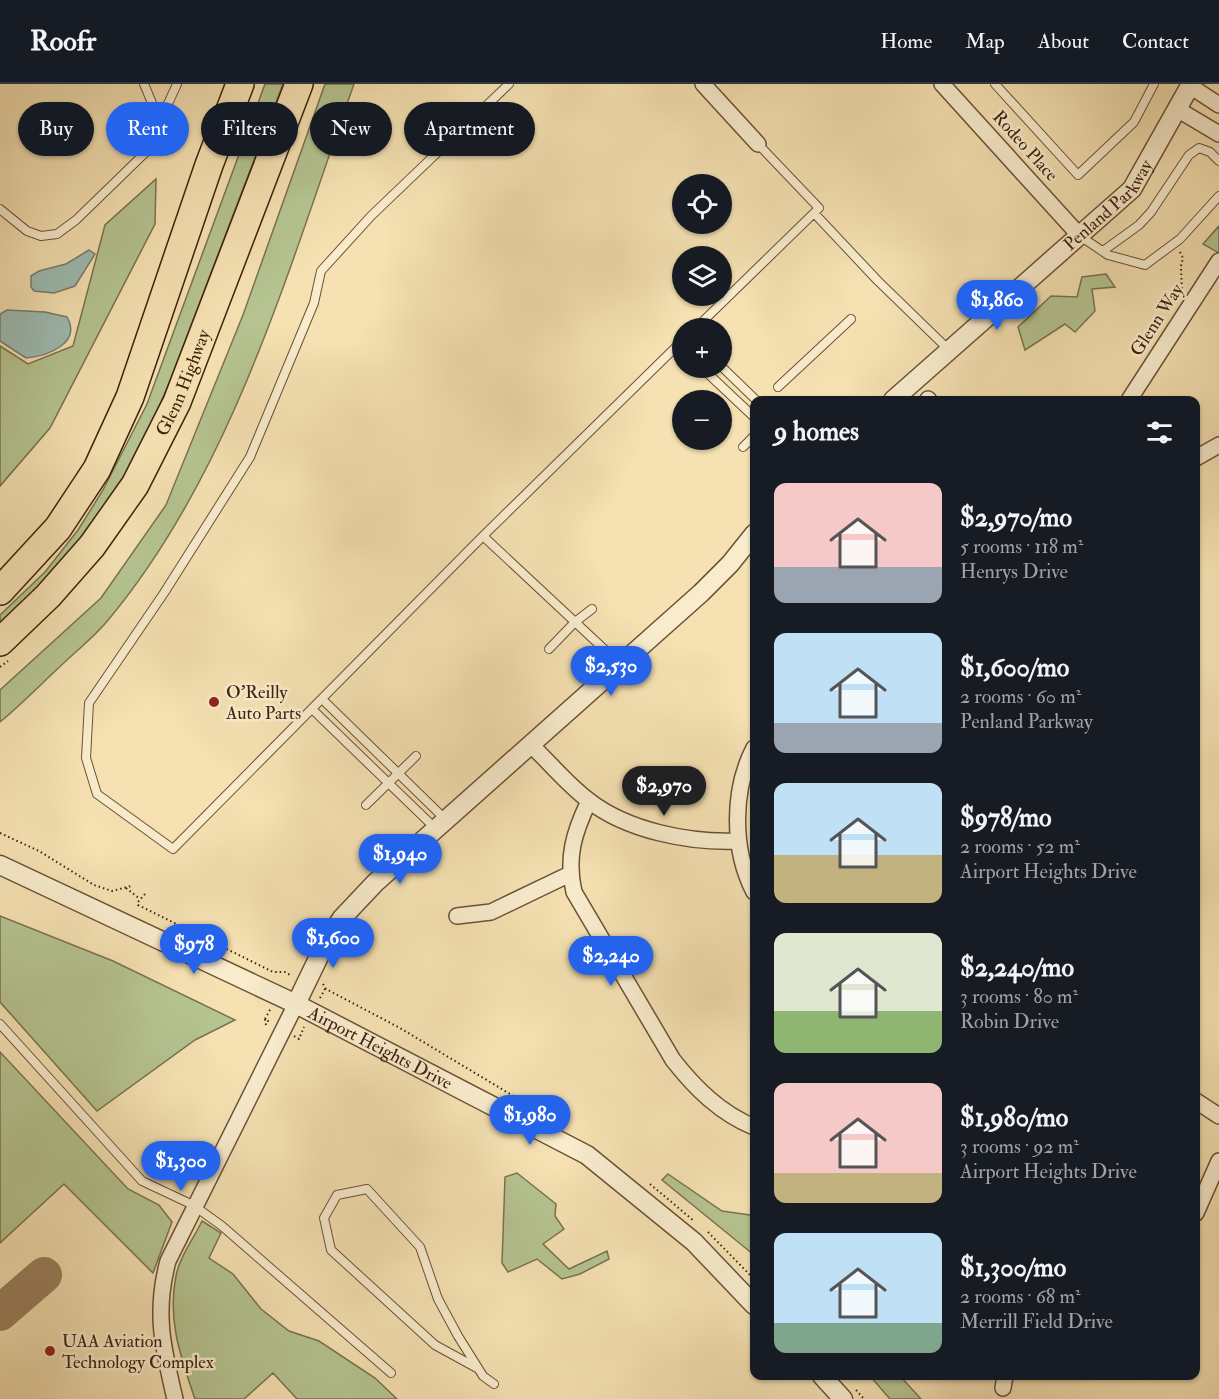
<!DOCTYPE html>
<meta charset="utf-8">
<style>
:root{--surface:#171b24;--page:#20242c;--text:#f1f3f6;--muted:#9ea1a6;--line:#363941;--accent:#2563eb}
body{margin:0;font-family:"IM FELL Double Pica",serif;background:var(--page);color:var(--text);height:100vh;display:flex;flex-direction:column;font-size:22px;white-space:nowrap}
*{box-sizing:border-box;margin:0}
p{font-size:20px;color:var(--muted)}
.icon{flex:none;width:33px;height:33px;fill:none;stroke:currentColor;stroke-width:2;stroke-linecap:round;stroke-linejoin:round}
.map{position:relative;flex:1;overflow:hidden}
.drawer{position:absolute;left:750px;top:312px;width:450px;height:984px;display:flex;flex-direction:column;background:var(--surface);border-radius:12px;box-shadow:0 2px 4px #0004}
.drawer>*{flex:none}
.guide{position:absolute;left:18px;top:18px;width:570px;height:54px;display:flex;gap:12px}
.fabs{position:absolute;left:672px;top:90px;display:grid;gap:12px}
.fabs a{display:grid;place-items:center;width:60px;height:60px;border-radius:50%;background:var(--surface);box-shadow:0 2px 4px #0004;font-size:30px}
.price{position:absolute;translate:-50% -51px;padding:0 14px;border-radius:21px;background:var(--accent);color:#fff;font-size:20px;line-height:39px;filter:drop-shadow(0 2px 3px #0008)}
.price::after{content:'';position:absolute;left:50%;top:36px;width:18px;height:14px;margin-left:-9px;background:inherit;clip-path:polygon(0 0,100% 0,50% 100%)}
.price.current{background:#222;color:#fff}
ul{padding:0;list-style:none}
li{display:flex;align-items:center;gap:18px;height:150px;padding:0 24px}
li span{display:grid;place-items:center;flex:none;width:168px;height:120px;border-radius:12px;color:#555}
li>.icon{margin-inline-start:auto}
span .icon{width:72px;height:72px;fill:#fffc;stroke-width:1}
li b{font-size:26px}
h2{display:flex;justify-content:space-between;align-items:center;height:72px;padding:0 24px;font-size:26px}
.chip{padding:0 21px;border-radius:27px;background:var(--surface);box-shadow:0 2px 4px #0004;font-size:21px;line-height:54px}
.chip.current{background:var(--accent);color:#fff}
header{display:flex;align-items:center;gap:36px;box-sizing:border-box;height:84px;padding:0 30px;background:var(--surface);border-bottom:2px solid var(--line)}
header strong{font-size:28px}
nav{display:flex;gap:33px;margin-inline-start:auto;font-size:21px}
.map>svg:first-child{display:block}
.green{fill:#b5c491;stroke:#7a724e;stroke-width:1.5}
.water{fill:#9dbcb3;stroke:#777e70;stroke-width:1.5}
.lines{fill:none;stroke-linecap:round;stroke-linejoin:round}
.taxiway{stroke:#9a815f;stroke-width:36}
.service-casing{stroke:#6c5136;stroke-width:10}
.minor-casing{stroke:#6c5136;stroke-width:18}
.tertiary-casing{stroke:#6c5136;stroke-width:21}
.motorway-casing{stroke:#3f210c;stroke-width:30}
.path{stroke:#3f210c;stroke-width:2;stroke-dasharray:1.5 3;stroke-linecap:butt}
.service{stroke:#f8eccd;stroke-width:8}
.minor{stroke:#f8eccd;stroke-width:15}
.tertiary{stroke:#f8eccd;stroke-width:18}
.motorway{stroke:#f5e1b2;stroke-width:27}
.poi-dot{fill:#8f2418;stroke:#f8eccd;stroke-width:2}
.labels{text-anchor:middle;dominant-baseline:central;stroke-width:5;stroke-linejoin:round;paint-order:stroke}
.street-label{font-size:18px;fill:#3f210c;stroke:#f8eccd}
.poi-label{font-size:18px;fill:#3f210c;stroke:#f8eccd;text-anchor:start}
</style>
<header>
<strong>Roofr</strong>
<nav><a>Home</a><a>Map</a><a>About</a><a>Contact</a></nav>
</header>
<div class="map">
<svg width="1219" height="1315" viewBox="0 0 1219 1315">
<rect width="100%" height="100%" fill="#f5e1b2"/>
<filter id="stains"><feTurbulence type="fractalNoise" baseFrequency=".00333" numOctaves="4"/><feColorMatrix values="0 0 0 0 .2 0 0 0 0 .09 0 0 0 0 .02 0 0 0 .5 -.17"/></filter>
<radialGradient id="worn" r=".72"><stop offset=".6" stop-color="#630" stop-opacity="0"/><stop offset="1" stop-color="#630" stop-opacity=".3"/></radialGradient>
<path class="green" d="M265 0H283L171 294 139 371 82 454 55 488 0 540V531L45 488 78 446 103 406 147 320Z
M325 0H354C290 180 233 386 109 535 97 550 81 563 67 576 44 597 23 619 0 638V606L101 514 166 421 243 231Z
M156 95 155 140 50 344 0 402V262L28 280 73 262 105 141Z
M1219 142V169L1203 160Z
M1106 190 1115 203 1092 205 1095 227 1075 248 1065 240 1025 266 1018 243 1051 212 1077 213 1082 193Z
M0 832 113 877 235 936 195 956 97 1027 0 918Z
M0 968 128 1105 159 1121 172 1138 153 1189 64 1100 0 1159Z
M517 1089 556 1120 555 1132 564 1145 543 1160 569 1185 607 1167 609 1175 580 1190 562 1195 537 1175 508 1188 502 1179 505 1093Z
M668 1090 722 1127 750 1131 754 1135V1171L662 1096Z
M202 1137 221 1149 209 1174 233 1190 261 1225 289 1247 319 1257 375 1294 397 1315H297L273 1289 244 1315H195C181 1274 167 1236 176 1192 179 1174 194 1154 202 1137Z
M870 1292H900L921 1315H890Z"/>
<path class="water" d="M89 166 95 170 75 202 54 209 34 207 31 203V192L39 187 66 180Z
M7 226 45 228 67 233C82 259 48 272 26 274L0 257V230Z"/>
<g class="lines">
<path class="taxiway" d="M0 1229 44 1191"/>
<defs>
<path id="service" d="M144 0 160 38
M509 0 371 132 321 187 314 219 250 373 164 509 89 619 86 674 97 710 173 765 483 452 682 257
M995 0 1078 91 1134 38 1154 0
M758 60 819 124 814 129 877 196 948 265
M0 125 27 147 41 152 57 150 76 136 146 68 177 0
M1080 152 1108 171 1145 181 1180 155 1219 112
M1103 167 1139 141 1151 128 1189 71 1199 64 1210 68 1219 77
M696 244 814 129
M722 283 756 316
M702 284 754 333
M778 303 851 235
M743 363 754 352
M483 452 620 580
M549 565 575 538 592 525
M322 615 445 735
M312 625 436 745
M366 721 416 672
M0 940 142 1097 193 1121 222 1142 391 1289
M477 1284 435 1261 331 1166 324 1134 337 1111 367 1105 420 1163 438 1215 458 1252 483 1292 494 1300"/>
<path id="minor" d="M703 0 758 60
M942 0 1079 151
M1190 2 1219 21
M1177 25 1219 50
M928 315 929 316
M1129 316 1219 177
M1196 374 1219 361
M531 661C550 679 567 700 588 716 627 747 690 759 738 757
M754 664C732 706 732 766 754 808
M589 717C574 748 566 774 574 808L673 976C695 1004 720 1029 754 1043
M457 832 491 828 570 790
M1196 1017 1219 1032
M1196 1129 1219 1077
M1003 1304 1005 1292
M175 1315C163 1264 154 1229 168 1177L296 920"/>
<g id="tertiary">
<path id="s1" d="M893 316 1132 105 1191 0"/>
<path id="s2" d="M0 781 296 920 587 1071 694 1158 754 1221"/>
<path d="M296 920 327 856 342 834 375 799 701 509 730 480 754 450"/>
<path d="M822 1292 843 1315"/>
</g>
<g id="motorway">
<path d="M0 507 58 444 97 385 130 313 209 81 240 0"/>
<path id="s3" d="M0 558 48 512 92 462 135 401 177 318 299 0"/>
</g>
</defs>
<use href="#service" class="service-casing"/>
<use href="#minor" class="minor-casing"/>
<use href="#tertiary" class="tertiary-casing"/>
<use href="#motorway" class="motorway-casing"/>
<path class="path" d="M1180 168 1183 174 1181 182 1182 209
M0 583 8 577
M0 749 39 767 94 801 112 807 131 802
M126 804 140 815
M145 810 138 818V821L273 888H285L292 892
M323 900 326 905 400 944 540 1028
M320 914 325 905
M265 935 271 924
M266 941 265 935 271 939
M294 952 299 955 304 943
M650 1100 694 1137
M708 1148 754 1195
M856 1306 864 1315"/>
<use href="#service" class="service"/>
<use href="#minor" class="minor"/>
<use href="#tertiary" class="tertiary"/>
<use href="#motorway" class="motorway"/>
</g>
<g class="poi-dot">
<circle cx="214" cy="618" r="6"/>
<circle cx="50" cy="1267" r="6"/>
</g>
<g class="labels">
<g class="street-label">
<text transform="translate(1025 62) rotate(48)">Rodeo Place</text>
<text stroke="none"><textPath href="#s1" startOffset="291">Penland Parkway</textPath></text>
<text transform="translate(1157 236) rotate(-57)">Glenn Way</text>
<text stroke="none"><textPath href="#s3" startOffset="321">Glenn Highway</textPath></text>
<text stroke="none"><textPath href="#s2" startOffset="422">Airport Heights Drive</textPath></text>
</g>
<g class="poi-label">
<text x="226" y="608">O'Reilly<tspan x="226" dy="21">Auto Parts</tspan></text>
<text x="62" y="1257">UAA Aviation<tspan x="62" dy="21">Technology Complex</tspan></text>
</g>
</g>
<rect width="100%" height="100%" filter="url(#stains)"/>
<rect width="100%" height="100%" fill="url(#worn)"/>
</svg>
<div class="fabs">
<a><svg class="icon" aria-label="locate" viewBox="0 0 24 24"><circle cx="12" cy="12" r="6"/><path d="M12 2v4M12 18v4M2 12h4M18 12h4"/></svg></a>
<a><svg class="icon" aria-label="layers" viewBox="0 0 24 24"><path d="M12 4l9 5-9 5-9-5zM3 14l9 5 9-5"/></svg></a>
<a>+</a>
<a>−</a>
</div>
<b class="price" style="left:997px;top:247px">$1,860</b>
<b class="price" style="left:611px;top:613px">$2,530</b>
<b class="price current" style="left:664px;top:733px">$2,970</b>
<b class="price" style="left:400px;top:801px">$1,940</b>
<b class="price" style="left:333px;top:885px">$1,600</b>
<b class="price" style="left:194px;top:891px">$978</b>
<b class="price" style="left:611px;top:903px">$2,240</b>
<b class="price" style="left:530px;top:1062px">$1,980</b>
<b class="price" style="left:181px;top:1108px">$1,300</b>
<div class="guide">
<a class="chip">Buy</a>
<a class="chip current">Rent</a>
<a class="chip">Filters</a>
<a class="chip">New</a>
<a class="chip">Apartment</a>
</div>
<section class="drawer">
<h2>9 homes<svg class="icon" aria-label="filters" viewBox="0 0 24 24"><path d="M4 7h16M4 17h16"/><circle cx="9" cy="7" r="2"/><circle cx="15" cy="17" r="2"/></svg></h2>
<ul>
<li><span style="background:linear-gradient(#f6c9c9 70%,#9aa5b1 0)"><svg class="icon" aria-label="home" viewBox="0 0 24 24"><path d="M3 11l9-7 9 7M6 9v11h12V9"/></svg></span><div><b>$2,970/mo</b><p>5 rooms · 118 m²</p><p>Henrys Drive</p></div></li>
<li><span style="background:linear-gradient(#bfe0f5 75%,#9aa5b1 0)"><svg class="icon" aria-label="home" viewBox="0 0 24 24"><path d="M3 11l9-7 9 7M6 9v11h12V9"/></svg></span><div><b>$1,600/mo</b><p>2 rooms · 60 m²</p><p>Penland Parkway</p></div></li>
<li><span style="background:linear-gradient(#bfe0f5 60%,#c2b280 0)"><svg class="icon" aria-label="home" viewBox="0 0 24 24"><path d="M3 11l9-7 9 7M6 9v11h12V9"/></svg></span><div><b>$978/mo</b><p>2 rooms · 52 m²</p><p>Airport Heights Drive</p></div></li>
<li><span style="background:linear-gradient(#dfe7d0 65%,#8fb573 0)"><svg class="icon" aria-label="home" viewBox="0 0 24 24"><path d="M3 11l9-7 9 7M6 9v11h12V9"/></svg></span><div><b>$2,240/mo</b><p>3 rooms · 80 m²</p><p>Robin Drive</p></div></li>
<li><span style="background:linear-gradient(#f6c9c9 75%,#c2b280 0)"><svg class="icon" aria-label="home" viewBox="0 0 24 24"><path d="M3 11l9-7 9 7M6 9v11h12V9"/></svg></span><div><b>$1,980/mo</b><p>3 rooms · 92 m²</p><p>Airport Heights Drive</p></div></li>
<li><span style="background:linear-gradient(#bfe0f5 75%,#7fa58c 0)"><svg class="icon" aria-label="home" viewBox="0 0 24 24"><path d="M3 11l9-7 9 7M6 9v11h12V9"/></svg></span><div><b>$1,300/mo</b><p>2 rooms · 68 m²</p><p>Merrill Field Drive</p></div></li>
</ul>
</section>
</div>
